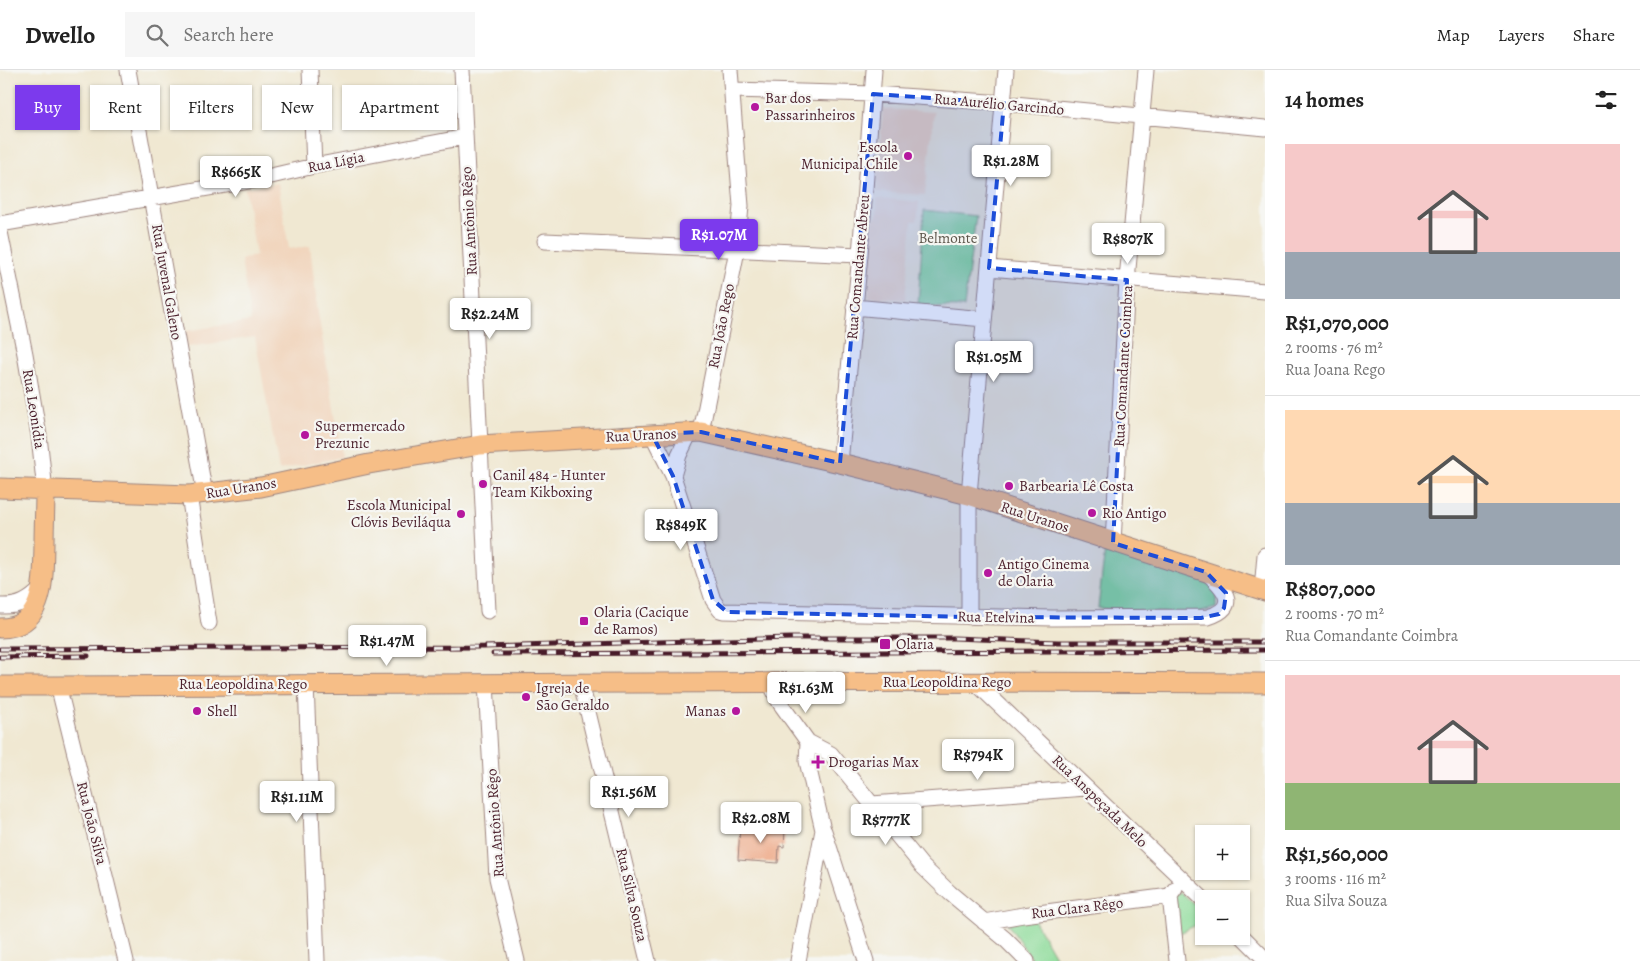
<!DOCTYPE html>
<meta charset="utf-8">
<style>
:root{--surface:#fff;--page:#f6f6f6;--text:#222;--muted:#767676;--line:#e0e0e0;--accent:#7c3aed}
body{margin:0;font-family:Alegreya,serif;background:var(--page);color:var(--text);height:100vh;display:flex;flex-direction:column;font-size:19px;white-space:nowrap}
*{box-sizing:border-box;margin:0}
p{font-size:16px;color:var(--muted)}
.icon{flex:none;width:28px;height:28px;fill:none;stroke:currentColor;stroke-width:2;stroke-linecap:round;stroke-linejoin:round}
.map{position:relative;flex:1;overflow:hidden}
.details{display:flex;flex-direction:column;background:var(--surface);width:375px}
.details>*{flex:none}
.top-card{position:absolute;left:15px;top:15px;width:475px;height:45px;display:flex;gap:10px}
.fabs{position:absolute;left:1195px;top:755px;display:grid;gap:10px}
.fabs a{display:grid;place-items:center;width:55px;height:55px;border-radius:0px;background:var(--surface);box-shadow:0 1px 4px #0004;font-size:25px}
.price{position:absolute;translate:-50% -42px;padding:0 11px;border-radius:5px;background:#fff;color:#222;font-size:16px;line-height:32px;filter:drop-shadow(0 1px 2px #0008)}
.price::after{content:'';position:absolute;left:50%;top:30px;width:15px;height:11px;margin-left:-8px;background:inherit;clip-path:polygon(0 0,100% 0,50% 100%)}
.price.current{background:var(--accent);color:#fff}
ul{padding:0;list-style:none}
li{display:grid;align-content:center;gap:10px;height:265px;padding:0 20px}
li+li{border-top:1px solid var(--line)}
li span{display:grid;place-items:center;height:155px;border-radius:0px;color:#555}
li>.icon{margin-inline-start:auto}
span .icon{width:90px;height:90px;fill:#fffc;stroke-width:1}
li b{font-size:21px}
h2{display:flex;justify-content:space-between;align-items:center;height:60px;padding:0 20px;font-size:21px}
.pill{padding:0 18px;border-radius:0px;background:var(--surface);box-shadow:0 1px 4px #0004;font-size:18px;line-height:45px}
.pill.current{background:var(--accent);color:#fff}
header{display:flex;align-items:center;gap:30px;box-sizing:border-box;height:70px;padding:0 25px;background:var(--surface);border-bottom:1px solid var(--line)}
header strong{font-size:24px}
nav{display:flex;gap:28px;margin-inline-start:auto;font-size:18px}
.search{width:350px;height:45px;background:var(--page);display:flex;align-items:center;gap:12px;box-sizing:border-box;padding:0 18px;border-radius:0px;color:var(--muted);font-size:19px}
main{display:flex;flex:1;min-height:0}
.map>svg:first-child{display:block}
.built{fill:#f1d5bd}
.green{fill:#8ddb9a;stroke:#6c7d62}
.building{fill:#ed9c76}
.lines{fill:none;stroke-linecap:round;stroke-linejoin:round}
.minor-casing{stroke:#9d847e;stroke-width:17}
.major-casing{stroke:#9d847e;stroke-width:21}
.minor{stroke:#fff;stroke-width:15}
.major{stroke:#f6be87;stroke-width:19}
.rail-casing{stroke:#4a1f2b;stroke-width:5}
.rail{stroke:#f6f6f2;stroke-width:3;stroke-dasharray:9;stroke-linecap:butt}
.marked{fill:#1d4ed8;fill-opacity:0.2;stroke:#1d4ed8;stroke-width:4;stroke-dasharray:10 6;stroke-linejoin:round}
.poi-dot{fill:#b5179e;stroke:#f6f6f2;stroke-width:2}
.labels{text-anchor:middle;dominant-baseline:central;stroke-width:4.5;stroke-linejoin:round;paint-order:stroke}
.poi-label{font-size:15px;fill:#4a1f2b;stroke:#f6f6f2;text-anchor:start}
.street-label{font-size:15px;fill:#4a1f2b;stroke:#f6f6f2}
.park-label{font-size:15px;fill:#5e574c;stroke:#f6f6f2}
</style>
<header>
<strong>Dwello</strong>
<div class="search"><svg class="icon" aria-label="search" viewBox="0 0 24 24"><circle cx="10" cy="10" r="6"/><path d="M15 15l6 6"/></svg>Search here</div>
<nav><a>Map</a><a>Layers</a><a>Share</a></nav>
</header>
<main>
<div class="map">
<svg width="1265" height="891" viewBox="0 0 1265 891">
<rect width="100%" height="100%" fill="#f6f6f2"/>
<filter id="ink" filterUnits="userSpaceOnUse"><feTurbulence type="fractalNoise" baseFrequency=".02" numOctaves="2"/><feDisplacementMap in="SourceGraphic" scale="10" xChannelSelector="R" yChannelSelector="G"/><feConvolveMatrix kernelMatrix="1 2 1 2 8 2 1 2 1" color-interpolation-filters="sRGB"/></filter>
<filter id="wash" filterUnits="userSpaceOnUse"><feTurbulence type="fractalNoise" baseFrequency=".0096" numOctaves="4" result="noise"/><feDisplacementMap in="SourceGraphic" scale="20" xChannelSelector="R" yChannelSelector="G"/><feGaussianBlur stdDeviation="1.12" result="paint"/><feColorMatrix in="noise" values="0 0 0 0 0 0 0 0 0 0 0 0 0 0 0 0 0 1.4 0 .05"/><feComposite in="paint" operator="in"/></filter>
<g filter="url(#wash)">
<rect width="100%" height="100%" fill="#f0e8d2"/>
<path class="built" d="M883 39 934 42 925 125 876 122Z
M278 113 289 179 310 176 318 243 342 387 279 400 255 267 188 277 186 261 251 251 241 190 256 185 245 118Z
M877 128 919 132 917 151H912L905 230 868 227 873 150 877 146Z"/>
<path class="green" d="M924 140 976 146 964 237 918 236Z
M1105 479 1205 511 1216 520V538L1191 545 1098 538Z
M1181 822 1204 844V851L1178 864 1175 824Z
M1033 848 1056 888 1033 891 1007 853Z"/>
<g id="blocks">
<path class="building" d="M740 757 785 759 784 777 779 776 778 793 738 790Z"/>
</g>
</g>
<g filter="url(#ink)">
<use href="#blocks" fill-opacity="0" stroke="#9d847e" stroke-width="1"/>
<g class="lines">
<defs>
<path id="minor" d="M128 0 205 424
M310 0 314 96
M462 0 488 541
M732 20 873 24 1004 33 1265 58
M0 154 254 110 314 96 465 67
M0 162 25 284 39 366 45 421
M545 171 860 185
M989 198 1265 221
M854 237 984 249
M701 362 737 180 741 136 730 0
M652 364 673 406 713 530 720 540 723 541 1052 548 1208 547C1241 537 1224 518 1207 503
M840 393 860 185 874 0
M673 406 679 385 690 362
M189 425 209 553
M1113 473 1127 210 1146 0
M1262 520 1265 485
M0 536C19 537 29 531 42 518
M969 547V425L1006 0
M974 611 1204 830
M774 612V621L780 633 808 672 807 691 823 760 798 891
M486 613 497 808 517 891
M581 613 648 891
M306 614 317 891
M58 615 126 891
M808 672 831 684 922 796 950 823 1005 869 1027 891
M872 734 1086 718
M824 761 866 891
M1175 819 1170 826 1177 891
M984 852 1023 845 1170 826
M1241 865 1265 889"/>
<path id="major" d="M0 418 189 425 261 417 369 394 480 375 701 362 840 393 969 425 1265 521
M0 558C46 558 43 508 44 475 44 457 45 439 45 421
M0 616C422 615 843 610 1265 613"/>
</defs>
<use href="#minor" class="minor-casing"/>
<use href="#major" class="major-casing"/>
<use href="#minor" class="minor"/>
<use href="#major" class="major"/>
<defs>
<path id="rail" d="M0 579 484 577 792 568H954L1058 572H1265
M493 584 1265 580
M0 587 88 586"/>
</defs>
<use href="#rail" class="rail-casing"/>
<use href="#rail" class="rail"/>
</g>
</g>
<path class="marked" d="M873 24 1004 33 989 198 1127 210 1113 473 1206 502 1226 523 1224 538 1219 544 1201 548 969 547 727 542 713 530 673 406 652 364 701 362 840 393Z"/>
<g class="poi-dot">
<circle cx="755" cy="37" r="5"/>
<circle cx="908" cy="86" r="5"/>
<circle cx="305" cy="365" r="5"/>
<circle cx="483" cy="414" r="5"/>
<circle cx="1009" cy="416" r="5"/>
<circle cx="1092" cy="443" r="5"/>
<circle cx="461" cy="444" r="5"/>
<circle cx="988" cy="503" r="5"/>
<rect x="579" y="546" width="10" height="10" rx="2.5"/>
<rect x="879" y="568" width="12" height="12" rx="2.5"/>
<circle cx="526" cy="627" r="5"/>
<circle cx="197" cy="641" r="5"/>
<circle cx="736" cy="641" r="5"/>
<path d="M815.5 684.5h5v5h5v5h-5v5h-5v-5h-5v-5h5z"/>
</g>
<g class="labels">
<g class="poi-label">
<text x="765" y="28">Bar dos<tspan x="765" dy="17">Passarinheiros</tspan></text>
<text x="898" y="77" text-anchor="end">Escola<tspan x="898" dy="17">Municipal Chile</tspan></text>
<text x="315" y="356">Supermercado<tspan x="315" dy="17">Prezunic</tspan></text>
<text x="493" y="405">Canil 484 - Hunter<tspan x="493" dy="17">Team Kikboxing</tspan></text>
<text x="1019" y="416">Barbearia Lê Costa</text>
<text x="451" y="435" text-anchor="end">Escola Municipal<tspan x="451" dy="17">Clóvis Beviláqua</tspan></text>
<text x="1102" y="443">Rio Antigo</text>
<text x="998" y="494">Antigo Cinema<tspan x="998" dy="17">de Olaria</tspan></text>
<text x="594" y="542">Olaria (Cacique<tspan x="594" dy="17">de Ramos)</tspan></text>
<text x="896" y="574">Olaria</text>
<text x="536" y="618">Igreja de<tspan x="536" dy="17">São Geraldo</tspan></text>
<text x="207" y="641">Shell</text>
<text x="726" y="641" text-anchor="end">Manas</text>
<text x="828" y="692">Drogarias Max</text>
</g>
<g class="street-label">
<text transform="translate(999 34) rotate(5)">Rua Aurélio Garcindo</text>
<text transform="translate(336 92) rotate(-11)">Rua Lígia</text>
<text transform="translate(469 151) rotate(-93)">Rua Antônio Rêgo</text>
<text transform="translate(858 197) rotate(-85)">Rua Comandante Abreu</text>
<text transform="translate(167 212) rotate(80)">Rua Juvenal Galeno</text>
<text transform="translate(721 256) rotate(-79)">Rua João Rego</text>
<text transform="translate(1123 296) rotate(-87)">Rua Comandante Coimbra</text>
<text transform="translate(34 339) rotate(81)">Rua Leonídia</text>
<text transform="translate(641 365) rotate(-3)">Rua Uranos</text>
<text transform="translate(241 418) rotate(-9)">Rua Uranos</text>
<text transform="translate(1035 447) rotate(18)">Rua Uranos</text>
<text transform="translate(996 547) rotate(1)">Rua Etelvina</text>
<text x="947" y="612">Rua Leopoldina Rego</text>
<text x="243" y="614">Rua Leopoldina Rego</text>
<text transform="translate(1100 731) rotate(44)">Rua Anspeçada Melo</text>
<text transform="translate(92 753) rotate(76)">Rua João Silva</text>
<text transform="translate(495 753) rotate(-94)">Rua Antônio Rêgo</text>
<text transform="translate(632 825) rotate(77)">Rua Silva Souza</text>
<text transform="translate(1077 838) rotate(-7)">Rua Clara Rêgo</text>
</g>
<g class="park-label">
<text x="948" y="168">Belmonte</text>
</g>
</g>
</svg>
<div class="fabs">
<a>+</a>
<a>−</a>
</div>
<b class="price" style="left:1011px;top:117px">R$1.28M</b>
<b class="price" style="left:236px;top:128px">R$665K</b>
<b class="price current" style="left:719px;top:191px">R$1.07M</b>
<b class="price" style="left:1128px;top:195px">R$807K</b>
<b class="price" style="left:490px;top:270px">R$2.24M</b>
<b class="price" style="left:994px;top:313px">R$1.05M</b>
<b class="price" style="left:681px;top:481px">R$849K</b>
<b class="price" style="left:387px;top:597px">R$1.47M</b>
<b class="price" style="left:806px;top:644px">R$1.63M</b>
<b class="price" style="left:978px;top:711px">R$794K</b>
<b class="price" style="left:629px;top:748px">R$1.56M</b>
<b class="price" style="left:297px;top:753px">R$1.11M</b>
<b class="price" style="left:761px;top:774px">R$2.08M</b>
<b class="price" style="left:886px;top:776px">R$777K</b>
<div class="top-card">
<a class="pill current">Buy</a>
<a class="pill">Rent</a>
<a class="pill">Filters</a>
<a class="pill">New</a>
<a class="pill">Apartment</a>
</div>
</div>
<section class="details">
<h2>14 homes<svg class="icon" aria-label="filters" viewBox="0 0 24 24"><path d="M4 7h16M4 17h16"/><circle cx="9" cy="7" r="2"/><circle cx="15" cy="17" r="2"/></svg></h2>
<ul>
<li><span style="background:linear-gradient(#f6c9c9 70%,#9aa5b1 0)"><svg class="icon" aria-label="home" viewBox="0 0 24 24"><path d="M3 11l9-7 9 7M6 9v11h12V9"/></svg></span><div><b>R$1,070,000</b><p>2 rooms · 76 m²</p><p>Rua Joana Rego</p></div></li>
<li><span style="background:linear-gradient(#ffd9b3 60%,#9aa5b1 0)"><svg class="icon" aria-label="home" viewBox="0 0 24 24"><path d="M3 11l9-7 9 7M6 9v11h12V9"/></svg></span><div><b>R$807,000</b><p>2 rooms · 70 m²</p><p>Rua Comandante Coimbra</p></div></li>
<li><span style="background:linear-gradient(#f6c9c9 70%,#8fb573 0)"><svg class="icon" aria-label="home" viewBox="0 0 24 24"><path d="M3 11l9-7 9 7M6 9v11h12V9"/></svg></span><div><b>R$1,560,000</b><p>3 rooms · 116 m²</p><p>Rua Silva Souza</p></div></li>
</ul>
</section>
</main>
